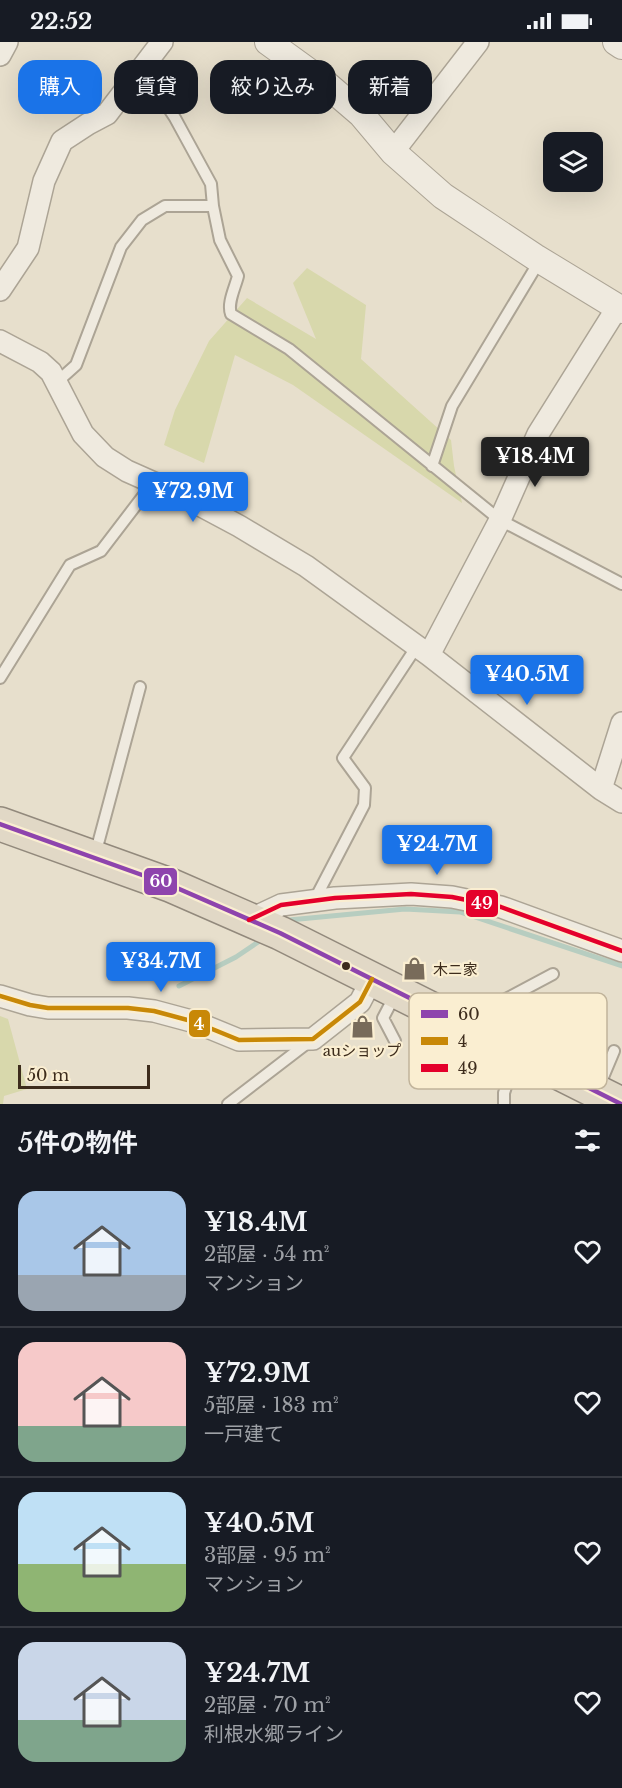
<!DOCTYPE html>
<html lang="ja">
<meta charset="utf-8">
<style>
:root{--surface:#171b24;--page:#242831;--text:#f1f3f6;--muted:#9ea1a6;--line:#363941;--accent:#1a73e8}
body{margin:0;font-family:"Libre Baskerville","Noto Sans JP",serif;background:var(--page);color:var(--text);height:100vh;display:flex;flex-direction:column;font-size:22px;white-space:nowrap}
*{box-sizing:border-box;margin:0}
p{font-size:20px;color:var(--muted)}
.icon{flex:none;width:33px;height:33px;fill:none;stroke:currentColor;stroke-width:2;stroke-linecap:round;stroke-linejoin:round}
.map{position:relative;height:1062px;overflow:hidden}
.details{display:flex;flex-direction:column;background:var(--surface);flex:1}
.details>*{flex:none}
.hud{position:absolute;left:18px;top:18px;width:586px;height:54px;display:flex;gap:12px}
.fabs{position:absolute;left:543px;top:90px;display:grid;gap:12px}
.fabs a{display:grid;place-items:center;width:60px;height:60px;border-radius:12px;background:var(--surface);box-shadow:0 6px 24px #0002;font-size:30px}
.scale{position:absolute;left:18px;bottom:15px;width:132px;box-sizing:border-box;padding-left:6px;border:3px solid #3d2c1c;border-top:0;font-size:16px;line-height:21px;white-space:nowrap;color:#3d2c1c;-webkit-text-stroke:4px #faeed1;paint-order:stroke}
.price{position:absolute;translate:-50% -51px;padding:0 14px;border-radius:6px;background:var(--accent);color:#fff;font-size:20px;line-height:39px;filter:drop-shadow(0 2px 3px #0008)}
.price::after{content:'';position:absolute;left:50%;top:36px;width:18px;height:14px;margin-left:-9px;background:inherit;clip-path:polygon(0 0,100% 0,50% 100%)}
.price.active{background:#222;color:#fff}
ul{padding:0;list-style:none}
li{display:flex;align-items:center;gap:18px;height:150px;padding:0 18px}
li+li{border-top:2px solid var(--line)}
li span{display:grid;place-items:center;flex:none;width:168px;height:120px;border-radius:18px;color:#555}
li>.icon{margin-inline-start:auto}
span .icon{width:72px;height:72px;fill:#fffc;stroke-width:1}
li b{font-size:26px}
h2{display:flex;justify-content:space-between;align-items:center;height:72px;padding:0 18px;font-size:26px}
.chip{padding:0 21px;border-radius:18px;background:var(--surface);box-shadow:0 6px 24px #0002;font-size:21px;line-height:54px}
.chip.active{background:var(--accent);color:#fff}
.status{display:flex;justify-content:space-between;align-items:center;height:42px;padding:0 30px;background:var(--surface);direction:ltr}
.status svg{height:16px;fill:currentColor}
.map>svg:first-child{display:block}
.green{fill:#d8d8ac}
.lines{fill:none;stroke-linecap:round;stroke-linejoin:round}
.stream{stroke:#b7cdc0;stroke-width:5}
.service-casing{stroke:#aca495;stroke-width:14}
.minor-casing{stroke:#aca495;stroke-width:24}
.tertiary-casing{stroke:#aca495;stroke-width:28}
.trunk-casing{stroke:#92897c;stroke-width:36}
.service{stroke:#efeadf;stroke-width:10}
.minor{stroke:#efeadf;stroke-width:21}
.tertiary{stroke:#efeadf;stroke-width:26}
.trunk{stroke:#e1d8c6;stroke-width:33}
.bus-1-casing{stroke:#faeed1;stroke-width:9}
.bus-2-casing{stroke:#faeed1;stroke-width:9}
.bus-3-casing{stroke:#faeed1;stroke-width:9}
.bus-1{stroke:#8e44ad;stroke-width:4.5}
.bus-2{stroke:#c88807;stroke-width:4.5}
.bus-3{stroke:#e4002b;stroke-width:4.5}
.bus-dot{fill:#3d2c1c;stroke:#faeed1;stroke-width:2}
.labels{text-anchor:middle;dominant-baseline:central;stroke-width:4.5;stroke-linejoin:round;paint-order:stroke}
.poi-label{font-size:15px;fill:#3d2c1c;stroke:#faeed1;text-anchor:start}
.key{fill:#faeed1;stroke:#c1b49b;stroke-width:1.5}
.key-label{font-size:16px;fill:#3d2c1c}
.line-badge{stroke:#faeed1;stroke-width:2}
.badge-label{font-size:16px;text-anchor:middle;font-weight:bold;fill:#fff}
</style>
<div class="status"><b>22:52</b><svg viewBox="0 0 49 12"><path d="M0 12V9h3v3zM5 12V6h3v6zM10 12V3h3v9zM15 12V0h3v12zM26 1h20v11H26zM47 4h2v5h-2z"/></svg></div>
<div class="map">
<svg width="622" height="1062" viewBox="0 0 622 1062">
<rect width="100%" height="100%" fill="#e7dfcc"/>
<path class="green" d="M307 226 366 263 361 317 451 398 454 424 462 461 293 343 235 313 204 421 164 403 175 368 209 299 247 256 316 297 293 241Z
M0 974 8 977 27 1047 4 1054 3 1062H0Z"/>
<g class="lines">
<path class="stream" d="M286 880 289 878 405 867 460 870 622 924
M179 944 236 915 264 896"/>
<defs>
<path id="service" d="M142 26 175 76 211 142 213 164 220 198 238 234C235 246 227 261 231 272L289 307 500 478 622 542
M57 340 76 323 121 205 142 178 165 164H213
M432 424 452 364 537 223
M0 636 70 523 101 509 153 441
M95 813 140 645
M314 859 364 763 365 746 343 716 417 604
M506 957 553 932
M395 999 383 976 395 953
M598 1047 614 1009
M228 1062 310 999
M504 1062V1051L516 1014"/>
<path id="minor" d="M0 13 7 0
M393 110 478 0
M0 248 28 206 44 139 62 99 88 82 107 72 162 0
M0 299 40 320 51 330 83 392 105 415 127 429 181 453 239 484 306 524 429 613 601 747 622 760
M429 613 500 478 538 392 617 266
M601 747 622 681
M249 878 281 863 335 856 411 852 452 855 501 865 622 909
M0 954 30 963 48 966H128L154 969 195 980 239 998 313 997 360 960 372 937"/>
<path id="tertiary" d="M268 0 326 42 361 72 393 110 443 154 535 215 622 268
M616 0 622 4"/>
<path id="trunk" d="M0 782 170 843 280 891 621 1062"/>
</defs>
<use href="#service" class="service-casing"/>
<use href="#minor" class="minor-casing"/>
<use href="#tertiary" class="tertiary-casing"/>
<use href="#trunk" class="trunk-casing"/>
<use href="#service" class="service"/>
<use href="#minor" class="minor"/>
<use href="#tertiary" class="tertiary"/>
<use href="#trunk" class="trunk"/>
<defs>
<path id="bus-1" d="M0 782 170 843 280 891 621 1062"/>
<path id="bus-2" d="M0 954 30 963 48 966H128L154 969 195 980 239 998 313 997 360 960 372 937"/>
<path id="bus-3" d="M249 878 281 863 335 856 411 852 452 855 501 865 622 909"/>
</defs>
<use href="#bus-1" class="bus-1-casing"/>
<use href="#bus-2" class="bus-2-casing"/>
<use href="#bus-3" class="bus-3-casing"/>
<use href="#bus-1" class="bus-1"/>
<use href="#bus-2" class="bus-2"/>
<use href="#bus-3" class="bus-3"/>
</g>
<defs>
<symbol id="shop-bare" viewBox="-9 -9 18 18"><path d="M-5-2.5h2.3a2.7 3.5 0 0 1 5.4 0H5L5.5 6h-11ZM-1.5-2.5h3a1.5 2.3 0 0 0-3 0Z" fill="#786b5a" stroke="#faeed1" stroke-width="2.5" paint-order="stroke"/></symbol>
</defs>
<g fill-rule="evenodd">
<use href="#shop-bare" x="398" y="910" width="33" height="33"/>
<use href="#shop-bare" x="346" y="968" width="33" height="33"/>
</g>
<circle class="bus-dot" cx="346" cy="924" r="5"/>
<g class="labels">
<g class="poi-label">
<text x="433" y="927">木ニ家</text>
<text x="362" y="1008" text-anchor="middle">auショップ</text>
</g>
</g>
<rect x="409" y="951" width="198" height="96" rx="9" class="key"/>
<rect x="421" y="968" width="27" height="8" fill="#8e44ad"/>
<rect x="421" y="995" width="27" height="8" fill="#c88807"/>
<rect x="421" y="1022" width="27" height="8" fill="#e4002b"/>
<g class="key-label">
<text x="458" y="978">60</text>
<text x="458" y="1005">4</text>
<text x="458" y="1032">49</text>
</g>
<g class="line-badge">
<rect x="143" y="825" width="35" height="29" rx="6" fill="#8e44ad"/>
<rect x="465" y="847" width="34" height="29" rx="6" fill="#e4002b"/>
<rect x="188" y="967" width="23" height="29" rx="6" fill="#c88807"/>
</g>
<g class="badge-label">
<text x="161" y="845">60</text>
<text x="482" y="867">49</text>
<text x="199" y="988">4</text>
</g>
</svg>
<div class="fabs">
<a><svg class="icon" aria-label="layers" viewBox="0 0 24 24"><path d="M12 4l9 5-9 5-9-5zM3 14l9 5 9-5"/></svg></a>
</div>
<div class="scale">50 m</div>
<b class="price active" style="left:535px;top:446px">¥18.4M</b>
<b class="price" style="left:193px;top:481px">¥72.9M</b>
<b class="price" style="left:527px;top:664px">¥40.5M</b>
<b class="price" style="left:437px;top:834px">¥24.7M</b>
<b class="price" style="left:161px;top:951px">¥34.7M</b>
<div class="hud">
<a class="chip active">購入</a>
<a class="chip">賃貸</a>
<a class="chip">絞り込み</a>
<a class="chip">新着</a>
</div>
</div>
<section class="details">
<h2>5件の物件<svg class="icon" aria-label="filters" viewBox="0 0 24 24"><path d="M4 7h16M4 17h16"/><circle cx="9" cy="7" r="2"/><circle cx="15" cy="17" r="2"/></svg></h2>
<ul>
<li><span style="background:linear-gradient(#a9c7e8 70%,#9aa5b1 0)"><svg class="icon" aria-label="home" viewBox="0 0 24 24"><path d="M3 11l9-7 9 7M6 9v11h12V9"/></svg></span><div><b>¥18.4M</b><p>2部屋 · 54 m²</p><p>マンション</p></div><svg class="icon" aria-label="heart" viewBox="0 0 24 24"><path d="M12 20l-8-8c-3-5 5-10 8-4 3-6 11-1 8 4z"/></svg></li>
<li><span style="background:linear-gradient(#f6c9c9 70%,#7fa58c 0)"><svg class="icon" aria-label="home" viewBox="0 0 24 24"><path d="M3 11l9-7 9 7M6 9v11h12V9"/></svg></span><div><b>¥72.9M</b><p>5部屋 · 183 m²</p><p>一戸建て</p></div><svg class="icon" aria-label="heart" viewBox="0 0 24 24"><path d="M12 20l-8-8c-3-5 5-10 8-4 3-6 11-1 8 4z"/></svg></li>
<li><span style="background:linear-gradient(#bfe0f5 60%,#8fb573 0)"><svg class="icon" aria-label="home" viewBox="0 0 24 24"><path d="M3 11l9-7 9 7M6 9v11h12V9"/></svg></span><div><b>¥40.5M</b><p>3部屋 · 95 m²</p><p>マンション</p></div><svg class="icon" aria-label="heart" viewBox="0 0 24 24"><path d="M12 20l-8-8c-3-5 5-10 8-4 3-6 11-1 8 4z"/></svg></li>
<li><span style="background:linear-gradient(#c9d6e8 65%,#7fa58c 0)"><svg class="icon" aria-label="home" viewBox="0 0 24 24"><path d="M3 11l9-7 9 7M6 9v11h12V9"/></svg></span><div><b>¥24.7M</b><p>2部屋 · 70 m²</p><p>利根水郷ライン</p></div><svg class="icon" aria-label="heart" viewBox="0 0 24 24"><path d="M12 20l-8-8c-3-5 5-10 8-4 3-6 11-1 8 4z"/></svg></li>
</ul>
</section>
